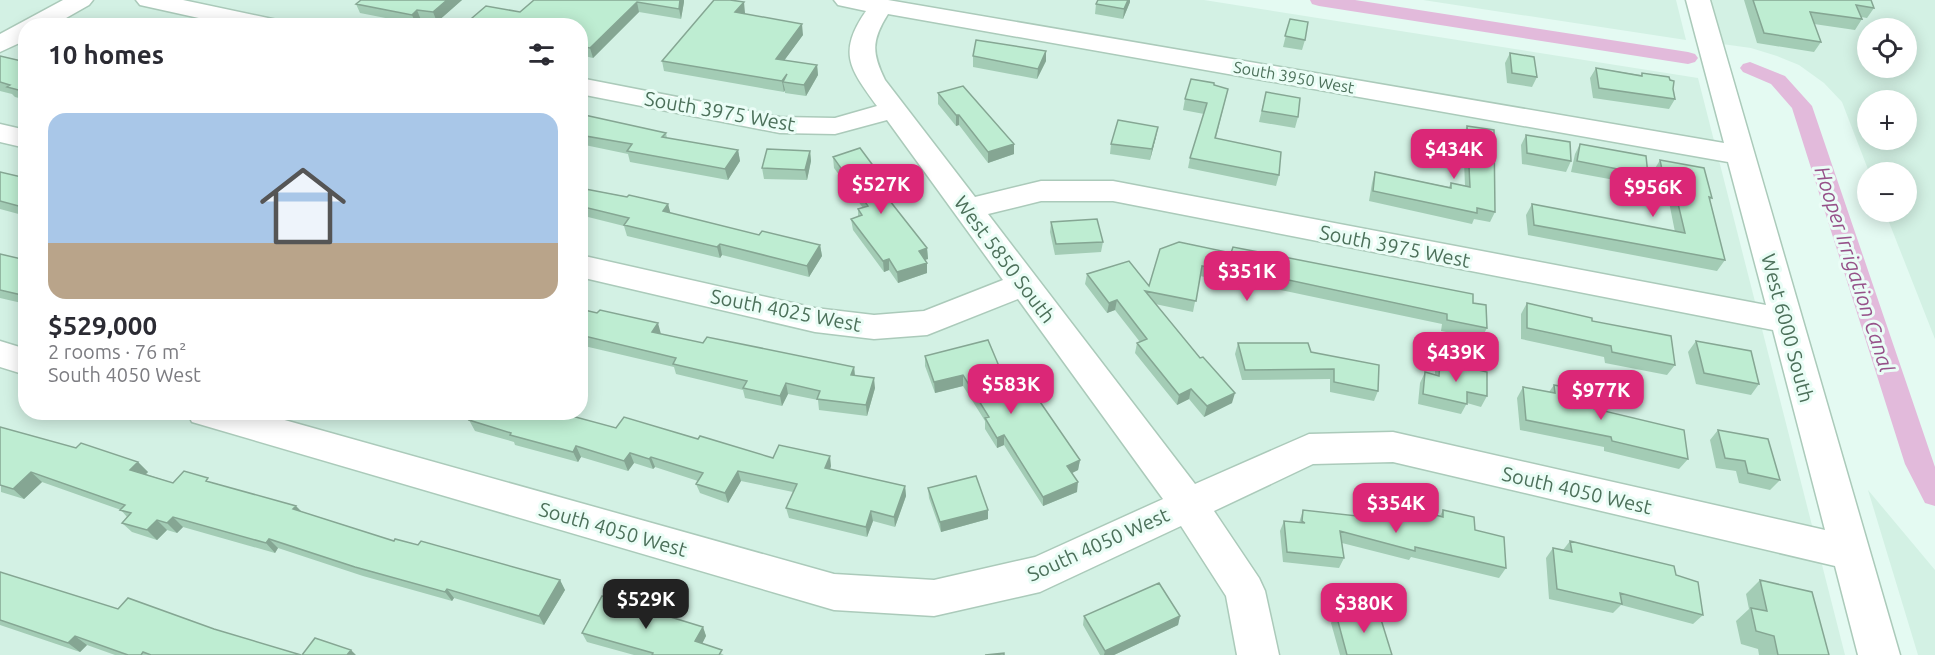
<!DOCTYPE html>
<meta charset="utf-8">
<style>
:root{--surface:#fff;--page:#f7f7f7;--text:#2b2b33;--muted:#7c7c81;--line:#e1e1e2;--accent:#db2777}
body{margin:0;font-family:Ubuntu,sans-serif;background:var(--page);color:var(--text);height:100vh;display:flex;flex-direction:column;font-size:22px;white-space:nowrap}
*{box-sizing:border-box;margin:0}
p{font-size:20px;color:var(--muted)}
.icon{flex:none;width:33px;height:33px;fill:none;stroke:currentColor;stroke-width:2;stroke-linecap:round;stroke-linejoin:round}
.map{position:relative;flex:1;overflow:hidden}
.sheet{position:absolute;left:18px;top:18px;width:570px;height:402px;display:flex;flex-direction:column;background:var(--surface);border-radius:24px;box-shadow:0 3px 15px #0003}
.sheet>*{flex:none}
.controls{position:absolute;left:1857px;top:18px;display:grid;gap:12px}
.controls a{display:grid;place-items:center;width:60px;height:60px;border-radius:50%;background:var(--surface);box-shadow:0 3px 15px #0003;font-size:30px}
.price{position:absolute;translate:-50% -51px;padding:0 14px;border-radius:12px;background:var(--accent);color:#fff;font-size:20px;line-height:39px;filter:drop-shadow(0 2px 3px #0008)}
.price::after{content:'';position:absolute;left:50%;top:36px;width:18px;height:14px;margin-left:-9px;background:inherit;clip-path:polygon(0 0,100% 0,50% 100%)}
.price.selected{background:#222;color:#fff}
ul{padding:0;list-style:none}
li{display:grid;align-content:center;gap:12px;height:318px;padding:0 30px}
li+li{border-top:2px solid var(--line)}
li span{display:grid;place-items:center;height:186px;border-radius:18px;color:#555}
li>.icon{margin-inline-start:auto}
span .icon{width:108px;height:108px;fill:#fffc;stroke-width:1}
li b{font-size:26px}
h2{display:flex;justify-content:space-between;align-items:center;height:72px;padding:0 30px;font-size:26px}
.map>svg:first-child{display:block}
.residential{fill:#d3f1e4;fill-rule:evenodd}
.lines{fill:none;stroke-linecap:round;stroke-linejoin:round}
.canal{fill:#e2badb;fill-rule:evenodd}
.minor-casing{stroke:#abcaba;stroke-width:3}
.minor{fill:#fff;fill-rule:evenodd}
.wall{fill:#a3ccb5}
.shaded-wall{fill:#85a693}
.building{fill:#beedd2;stroke:#85a693;stroke-width:1.5}
.labels{text-anchor:middle;dominant-baseline:central;stroke-width:6;stroke-linejoin:round;paint-order:stroke}
.far-street-label{font-size:16px;fill:#4c705a;stroke:#eafdf6}
.street-label{font-size:20px;fill:#4c705a;stroke:#eafdf6}
.water-label{font-size:21px;font-style:italic;fill:#965189;stroke:#eafdf6}
</style>
<div class="map">
<svg width="1935" height="655" viewBox="0 0 1935 655">
<rect width="100%" height="100%" fill="#e4faf2"/>
<path class="residential" d="M0 0H1204L1698 78 1845 655H0ZM26 26H580V412H26Z
M1423 0H1676L1686 40Z
M1710 0H1935V339L1885 212H1906V172H1869L1842 102 1824 83 1799 65 1777 56 1751 48 1722 44ZM1868 28H1906V68H1868ZM1868 100H1906V140H1868Z
M1868 490 1935 570V655H1918Z"/>
<g class="lines">
<path class="canal" d="M1310 0H1355L1688 52 1695 54 1698 58 1695 62 1688 64 1319 6 1312 4Z
M1750 62 1785 76 1812 106 1935 467V506L1925 503 1905 464 1792 108 1771 84 1743 72 1740 68 1743 64Z"/>
<defs>
<path id="minor" d="M63 0H93L89 5 52 26H26V40L0 52V34Z
M136 0H183L282 21 285 26H235L140 5Z
M834 0H888L1724 143 1686 0H1710L1900 655H1858L1835 566 1393 462 1313 464 1214 511 1259 578 1265 591 1279 655H1237L1226 596 1181 526 1040 592 934 616 834 610 192 422 187 412H256L834 574 934 580 1035 557 1163 499 1018 299 927 335 874 339 815 332 580 277V255L815 308 874 315 924 311 1003 280 887 120 835 134 780 133 580 94V78L780 117 835 118 877 106C850 69 837 53 866 11L838 5ZM888 14 1728 162 1766 305 1113 181H1041L975 197 885 80C872 53 871 41 888 14ZM1041 201H1113L1773 330 1825 530 1393 432 1309 434 1195 484 988 214Z
M0 124 26 130V148L0 142Z
M0 341 26 349V375L0 367Z"/>
</defs>
<use href="#minor" class="minor-casing"/>
<use href="#minor" class="minor"/>
</g>
<path class="wall" d="M462 0 437 22 421 20 416 24 360 13 356 4Z
M534 0H684V2L681 19 639 12 593 58 580 55V26H466L465 24 520 12Z
M1744 0H1871L1874 8 1867 18 1861 17 1862 19 1855 30 1814 24 1821 42 1814 52 1757 43Z
M1130 2 1123 19 1095 14 1096 4Z
M745 13 744 14 803 35 784 60 817 65 818 75 806 96 785 93V90L784 92 664 71 662 61Z
M1290 19 1305 40 1302 50 1283 47Z
M1046 51V61L1037 79 973 67V56Z
M1510 53 1537 77 1532 87 1507 83 1505 63Z
M0 56 26 62V100L15 97 12 94 0 91Z
M1596 68 1641 75 1642 73 1675 99 1669 109 1593 98 1590 78Z
M1214 85 1228 89 1216 138 1279 175 1276 186 1188 168 1190 158 1204 114 1183 110 1185 99Z
M1266 92 1298 117 1295 128 1259 122Z
M938 93 1014 144V154L988 163 959 125 956 126 938 104Z
M580 114 666 133 667 138 738 150 740 161 728 180 630 162 628 154 580 144Z
M1467 126 1495 212 1490 222 1474 219 1472 224 1369 201 1372 183 1375 172 1449 187 1451 183 1465 186 1463 136Z
M1526 135 1571 161 1566 172 1522 164 1521 145Z
M1156 137 1150 160 1110 154 1111 144Z
M1580 144 1648 175 1642 185 1571 172 1575 154Z
M810 151 811 161 807 180 764 179 762 168Z
M833 157 884 190 882 191 927 248 928 259 925 260 927 263V273L898 283 889 270 884 272 853 230 851 219 858 217V209L863 208 834 168Z
M1660 160 1712 198 1710 200 1725 260 1717 271 1528 235 1526 215 1532 204 1675 232 1669 202 1659 200 1654 170Z
M0 172 26 178V216L0 209Z
M580 188 668 204 670 213 759 235 820 245 822 256 809 277 722 255 720 258 627 236 624 226 588 217 582 224H580Z
M1051 222 1103 242 1101 252 1055 255 1050 232Z
M1160 249 1473 303 1487 328 1481 339 1441 331 1442 324 1267 287 1266 290 1200 276 1193 312 1155 304 1232 403 1204 417 1189 399 1177 405 1135 353 1137 343 1140 342 1115 310 1107 313 1085 284 1087 274 1149 286Z
M0 254 26 260V304L0 298Z
M1527 303 1675 365 1667 375 1605 363 1604 357 1521 339V314Z
M580 309 661 334 703 343 854 367 855 376 875 388 867 416 819 410 818 400 788 394 782 406 745 398 743 390 676 374 674 367 580 345Z
M1696 341 1759 384 1751 395 1696 384 1688 352Z
M1238 343 1311 352 1378 391 1374 401 1330 392V379L1242 380 1235 354Z
M925 356 1001 371 1021 402 1080 460 1078 470 1072 473 1077 492 1043 506 1004 445 997 448 985 429V421L963 386 935 393 925 366Z
M1440 361 1487 396 1481 407 1467 403 1461 414 1418 404 1420 383 1425 372 1435 375V371Z
M1554 385 1583 406 1688 459 1679 469 1604 451V447L1520 430 1517 398 1523 387 1549 392Z
M463 412H557L616 428 698 439 773 458 831 466 830 469 905 486 906 496 895 527 873 521 867 537 789 518 786 508 793 492 741 481 728 503 700 493 696 484 698 481 655 467 653 469 634 463 628 471 581 457 578 462 515 445 514 442 475 431 469 420 472 417 464 414Z
M0 427 76 448 138 462 148 472 146 474 173 483H212L394 541 560 580 565 590 544 625 454 598 452 601 363 576 278 548 275 553 183 527 177 533 167 530 157 540 132 532 122 523 127 517 121 510 42 482 24 499 1 492Z
M1718 430 1780 480 1770 490 1739 483 1736 471 1716 468 1710 440Z
M928 488 988 510V519L941 532 929 498Z
M1389 503 1440 516 1443 510 1475 530 1506 568 1499 578 1411 557 1409 560 1342 543 1344 558 1339 568 1283 562 1280 531 1284 521 1299 523 1303 510 1363 517 1367 509 1383 514Z
M1570 541 1676 575 1703 615 1693 624 1621 605 1613 613 1549 599 1546 558 1553 548 1563 550Z
M0 572 118 609 214 629 301 655H115L87 645 80 652 0 625Z
M1760 580 1829 655H1759L1758 649 1741 644 1736 621 1749 609 1746 594Z
M1336 614 1392 655H1340L1331 623Z
M1084 616H1180L1178 625 1114 655H1100L1083 625Z
M703 627 706 636 702 643 724 655H634L587 642 582 633Z"/>
<path class="shaded-wall" d="M447 0H462L437 22 433 12Z
M680 0H684V2L681 19 679 9Z
M1128 0H1130V2L1123 19 1124 9Z
M637 2 639 12 593 58 590 48Z
M744 2 745 13 737 23 735 12Z
M417 10 421 20 416 24 412 15Z
M802 24 803 35 778 69 776 59Z
M1046 51V61L1037 79 1038 69Z
M817 65 818 75 806 96 804 85Z
M787 74 783 82 785 90 784 92 782 81Z
M956 115H959V125L956 126Z
M1158 127 1156 137 1150 160 1152 149Z
M1014 144V154L988 163V152Z
M738 150 740 161 728 180 725 169Z
M810 151 811 161 807 180 805 170Z
M883 179 884 190 876 193 875 182Z
M668 204 671 215 663 211Z
M584 207 588 217 582 224 580 219V211Z
M720 244 722 255 720 258 717 247Z
M820 245 822 256 809 277 807 266Z
M927 248 928 259 920 261 919 251Z
M889 259V270L884 272 883 261Z
M927 263V273L898 283 897 272Z
M1117 300 1115 310 1107 313 1109 303Z
M658 323 661 334 652 332Z
M854 367 855 377 851 375Z
M963 375V386L935 393 934 382Z
M874 378 875 388 867 416 866 405Z
M786 383 788 394 782 406 780 396Z
M1191 389 1189 399 1177 405 1179 395Z
M1235 393 1232 403 1204 417 1207 406Z
M1004 435V445L997 448V438Z
M576 446 581 457 578 462 573 452Z
M630 453 634 463 628 471 624 461Z
M830 456 831 466 827 478 825 468Z
M651 457 655 467 653 469 649 459Z
M1080 460 1078 470 1066 476 1067 466Z
M138 462 148 472 140 480 130 470Z
M738 471 741 481 728 503 725 493Z
M31 472 42 482 24 499 13 489Z
M1078 482 1077 492 1043 506V497Z
M905 486 906 496 895 527 894 517Z
M296 506 305 515 293 509Z
M988 510V519L941 532 940 522Z
M871 511 873 521 867 537 866 527Z
M173 517 183 527 177 533 167 523Z
M157 520 167 530 157 540 147 530Z
M269 539 278 548 275 553 266 543Z
M560 580 565 590 544 625 539 616Z
M447 589 454 598 452 601 445 592Z
M1180 616 1178 625 1114 655H1104L1105 651Z
M703 627 706 636 699 650 695 641Z
M75 636 87 645 80 652 68 643Z
M351 650 356 655H347Z"/>
<path class="building" d="M361 0H447L433 12 417 10 412 15 356 4Z
M534 0H680L679 9 637 2 590 48 580 46V26H476L465 24 486 6 520 12Z
M714 0H730L744 2 735 12 802 24 776 59 817 65 804 85 783 82 787 74 782 81 662 61Z
M1098 0H1128L1124 9 1096 4Z
M1753 0H1871L1874 8 1856 5 1862 19 1810 12 1821 42 1764 33Z
M1290 19 1308 22 1305 40 1285 36Z
M121 23 131 26H117Z
M976 40 1046 51 1038 69 973 56Z
M1510 53 1534 57 1537 77 1512 73Z
M0 56 26 62V92L7 87 10 85 0 82Z
M1596 68 1642 76V73L1669 77 1670 80 1674 81 1673 89 1675 99 1599 88Z
M1191 79 1214 83V85L1228 89 1215 138 1281 152 1279 175 1190 158 1207 103 1185 99Z
M963 86 1014 144 988 152 959 115H956L938 93Z
M1266 92 1300 98 1298 117 1262 111Z
M580 114 666 133 662 137 738 150 725 169 627 151 632 144 580 135Z
M1118 120 1158 127 1152 149 1111 144Z
M1467 126 1494 130 1495 212 1477 208V213L1373 191 1375 172 1451 188V183L1470 187Z
M1526 135 1570 142 1571 161 1527 153Z
M1580 144 1646 156 1648 175 1577 161Z
M860 148 883 179 875 182 927 248 919 251 927 263 897 272 889 259 883 261 851 219 862 215 858 209 868 206 833 157Z
M767 149 810 151 805 170 762 168Z
M1660 160 1704 168 1712 198 1709 197 1725 260 1534 225 1532 204 1685 233 1675 191 1666 189Z
M0 172 26 178V208L0 201Z
M580 188 627 197 629 195 668 204 663 211 759 235 762 231 820 245 807 266 720 244 717 247 624 225 629 218 584 207 580 211Z
M1097 219 1103 242 1056 244 1051 222Z
M1179 242 1231 253 1233 247 1473 294V303L1486 305 1487 328 1447 320V314L1270 276 1269 280 1202 266 1196 301 1145 291 1200 358 1203 357 1235 393 1207 406 1191 389 1179 395 1137 343 1147 339 1117 300 1109 303 1087 274 1129 261 1149 286 1160 249Z
M0 254 26 260V296L0 290Z
M1527 303 1592 318V321L1671 336 1675 365 1612 352 1611 346 1527 328Z
M580 309 597 313 600 310 658 323 652 332 703 343 707 337 854 367 851 375 874 378 866 405 817 399 820 391 786 383 780 396 743 388 747 381 673 364 676 358 580 335Z
M988 340 1001 371 1021 402 1036 396 1080 460 1067 466 1078 482 1043 497 1004 435 997 438 985 418 989 417 963 375 934 382 925 356Z
M1696 341 1751 351 1759 384 1704 373Z
M1238 343H1308L1311 352 1379 365 1378 391 1334 382V369L1245 370Z
M1440 361 1487 372V396L1467 392V404L1423 394 1425 372 1439 376Z
M1554 385 1581 390 1583 406 1684 430 1688 459 1612 441 1611 437 1526 420 1523 387 1555 393Z
M475 412H557L616 428 624 417 698 439 700 436 773 458 779 445 830 456 825 468 905 486 894 517 871 511 866 527 786 508 797 484 738 471 725 493 696 484 703 473 651 457 649 459 630 453 624 461 576 446 573 452 510 435 511 433 469 420Z
M0 427 76 448 81 443 138 462 130 470 173 483 184 471 208 478 206 481 296 506 293 509 394 541 395 539 418 545 421 541 560 580 539 616 447 589 445 592 355 567 269 539 266 543 173 517 167 523 157 520 147 530 122 523 131 513 120 510 125 505 31 472 13 489 0 485Z
M1718 430 1768 439 1780 480 1748 473 1745 461 1725 458Z
M976 476 988 510 940 522 928 488Z
M1389 503 1443 517V510L1474 517 1475 530 1504 537 1506 568 1415 547V551L1340 531 1344 558 1287 552 1284 521 1305 523 1302 521 1303 510 1366 517 1367 509 1388 515Z
M1570 541 1674 566 1676 575 1698 582 1703 615 1620 593 1622 604 1557 589 1553 548 1572 552Z
M0 572 118 609 128 598 214 629 301 655H151L143 652 141 655H128L75 636 68 643 0 620Z
M1760 580 1812 592 1829 655H1778L1774 636 1756 631 1751 608 1767 611Z
M1159 583 1180 616 1105 651 1084 616Z
M602 596 703 627 695 641 722 650 719 655H652L653 653 582 633Z
M1379 613 1392 655H1347L1336 614Z
M315 638 351 650 347 655H302Z
M1004 653V655H985Z"/>
<g class="labels">
<g class="far-street-label">
<text transform="translate(1294 77) rotate(10)">South 3950 West</text>
</g>
<g class="street-label">
<text transform="translate(720 111) rotate(10)">South 3975 West</text>
<text transform="translate(1395 246) rotate(11)">South 3975 West</text>
<text transform="translate(1005 259) rotate(53)">West 5850 South</text>
<text transform="translate(786 310) rotate(11)">South 4025 West</text>
<text transform="translate(1788 328) rotate(75)">West 6000 South</text>
<text transform="translate(1577 490) rotate(13)">South 4050 West</text>
<text transform="translate(613 529) rotate(16)">South 4050 West</text>
<text transform="translate(1098 544) rotate(-24)">South 4050 West</text>
</g>
<g class="water-label">
<text transform="translate(1855 269) rotate(72)">Hooper Irrigation Canal</text>
</g>
</g>
</svg>
<div class="controls">
<a><svg class="icon" aria-label="locate" viewBox="0 0 24 24"><circle cx="12" cy="12" r="6"/><path d="M12 2v4M12 18v4M2 12h4M18 12h4"/></svg></a>
<a>+</a>
<a>−</a>
</div>
<b class="price" style="left:1454px;top:180px">$434K</b>
<b class="price" style="left:881px;top:215px">$527K</b>
<b class="price" style="left:1653px;top:218px">$956K</b>
<b class="price" style="left:1247px;top:302px">$351K</b>
<b class="price" style="left:1456px;top:383px">$439K</b>
<b class="price" style="left:1011px;top:415px">$583K</b>
<b class="price" style="left:1601px;top:421px">$977K</b>
<b class="price" style="left:1396px;top:534px">$354K</b>
<b class="price selected" style="left:646px;top:630px">$529K</b>
<b class="price" style="left:1364px;top:634px">$380K</b>
<section class="sheet">
<h2>10 homes<svg class="icon" aria-label="filters" viewBox="0 0 24 24"><path d="M4 7h16M4 17h16"/><circle cx="9" cy="7" r="2"/><circle cx="15" cy="17" r="2"/></svg></h2>
<ul>
<li><span style="background:linear-gradient(#a9c7e8 70%,#b9a48a 0)"><svg class="icon" aria-label="home" viewBox="0 0 24 24"><path d="M3 11l9-7 9 7M6 9v11h12V9"/></svg></span><div><b>$529,000</b><p>2 rooms · 76 m²</p><p>South 4050 West</p></div></li>
</ul>
</section>
</div>
